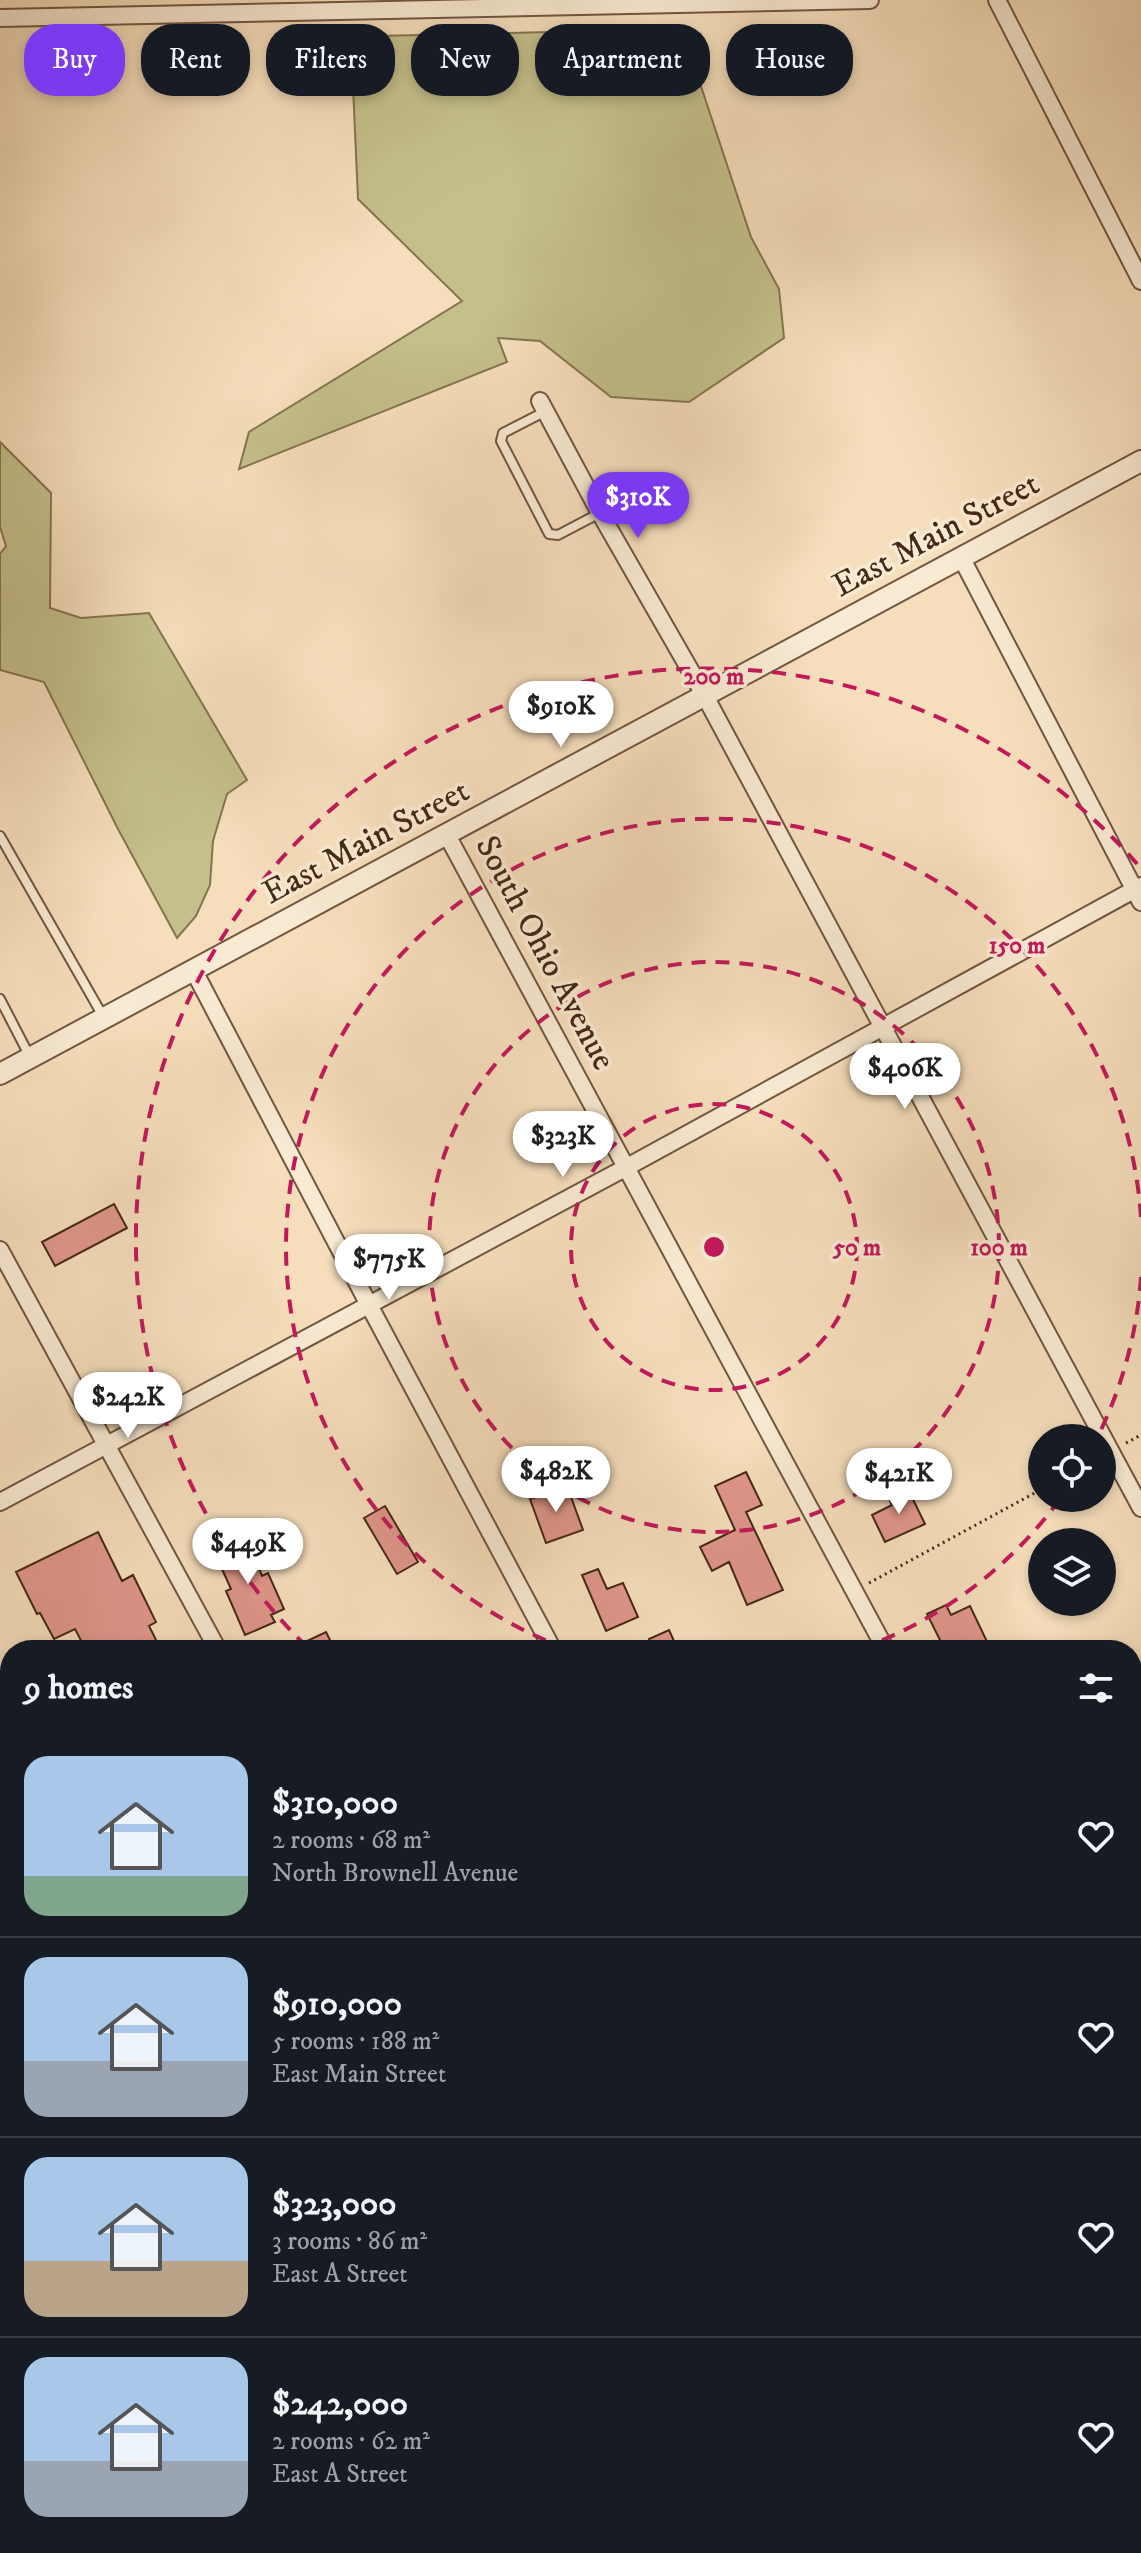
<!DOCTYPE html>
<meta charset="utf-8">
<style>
:root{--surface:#171b24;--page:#242831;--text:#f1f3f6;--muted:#9ea1a6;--line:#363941;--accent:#7c3aed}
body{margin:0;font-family:"IM FELL DW Pica",serif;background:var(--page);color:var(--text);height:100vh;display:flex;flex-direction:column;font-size:30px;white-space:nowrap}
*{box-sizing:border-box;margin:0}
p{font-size:26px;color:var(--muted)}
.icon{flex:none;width:44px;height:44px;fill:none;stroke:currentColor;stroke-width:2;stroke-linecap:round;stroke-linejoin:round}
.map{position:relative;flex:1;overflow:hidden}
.panel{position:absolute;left:0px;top:1640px;width:1142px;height:914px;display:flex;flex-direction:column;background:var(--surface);border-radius:32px 32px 0 0;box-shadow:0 4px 12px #0003}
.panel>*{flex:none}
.guide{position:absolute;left:24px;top:24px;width:1094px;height:72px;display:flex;gap:16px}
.controls{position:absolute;left:1028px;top:1424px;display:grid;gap:16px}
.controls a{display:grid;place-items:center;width:88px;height:88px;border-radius:50%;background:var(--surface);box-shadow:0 4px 12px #0003;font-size:40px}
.price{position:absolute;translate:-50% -68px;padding:0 18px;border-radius:28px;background:#fff;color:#222;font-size:26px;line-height:52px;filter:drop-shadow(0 2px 4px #0008)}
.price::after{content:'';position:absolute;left:50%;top:48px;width:24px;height:18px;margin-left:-12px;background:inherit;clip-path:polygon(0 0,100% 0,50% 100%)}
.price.selected{background:var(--accent);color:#fff}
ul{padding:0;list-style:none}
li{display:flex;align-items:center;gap:24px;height:200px;padding:0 24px}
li+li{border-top:2px solid var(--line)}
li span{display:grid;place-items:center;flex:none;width:224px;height:160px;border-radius:24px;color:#555}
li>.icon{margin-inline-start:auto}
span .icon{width:96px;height:96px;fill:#fffc;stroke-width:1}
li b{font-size:34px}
h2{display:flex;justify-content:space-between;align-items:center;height:96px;padding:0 24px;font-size:34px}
.chip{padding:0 28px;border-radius:32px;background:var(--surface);box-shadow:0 4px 12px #0003;font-size:28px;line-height:72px}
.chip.selected{background:var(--accent);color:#fff}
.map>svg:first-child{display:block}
.green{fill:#c4bf8b;stroke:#847450;stroke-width:2}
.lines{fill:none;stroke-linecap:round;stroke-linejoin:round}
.stream{stroke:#7b8078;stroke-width:6}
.building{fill:#e0968b;stroke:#452816;stroke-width:2}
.service-casing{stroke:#715640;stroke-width:12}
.minor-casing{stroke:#715640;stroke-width:20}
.tertiary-casing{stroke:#715640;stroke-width:24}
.path{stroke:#452816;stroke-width:3;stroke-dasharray:2 4;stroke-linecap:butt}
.service{stroke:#f9ead3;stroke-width:8}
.minor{stroke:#f9ead3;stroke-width:16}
.tertiary{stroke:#f9ead3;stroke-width:20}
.ring{fill:none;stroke:#c2185b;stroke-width:4;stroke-dasharray:14 10}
.labels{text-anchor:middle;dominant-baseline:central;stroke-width:7;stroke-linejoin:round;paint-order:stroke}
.street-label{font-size:34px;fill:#452816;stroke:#f9ead3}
.centre{fill:#c2185b;stroke:#f9ead3;stroke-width:4}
.ring-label{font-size:24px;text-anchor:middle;font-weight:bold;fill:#c2185b;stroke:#f9ead3;stroke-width:7;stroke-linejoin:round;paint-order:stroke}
</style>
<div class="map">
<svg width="1141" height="2553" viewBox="0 0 1141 2553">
<rect width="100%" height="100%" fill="#f6debc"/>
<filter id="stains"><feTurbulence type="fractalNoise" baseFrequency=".0025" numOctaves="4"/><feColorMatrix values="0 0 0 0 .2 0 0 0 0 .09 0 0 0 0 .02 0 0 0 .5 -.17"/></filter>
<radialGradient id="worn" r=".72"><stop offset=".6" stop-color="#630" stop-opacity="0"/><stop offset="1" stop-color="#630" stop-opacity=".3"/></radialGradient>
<path class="green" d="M682 29 751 237 779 289 784 338 689 402 611 397 540 341 498 338 507 362 239 469 249 432 462 301 358 199 353 86 376 36Z
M0 442 51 493 50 608 81 618 149 613 247 780 227 794 213 841 210 885 196 916 177 938 118 829 44 682 0 670V554L6 546 0 527Z"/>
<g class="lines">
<path class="stream" d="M1132 2043 1141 2056"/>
</g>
<path class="building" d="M114 1204 127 1228 55 1266 42 1242Z
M746 1472 762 1505 746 1512 783 1590 747 1605 729 1562 712 1571 700 1547 735 1530 715 1486Z
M567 1486 583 1530 546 1543 530 1499Z
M907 1487 925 1524 885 1542 872 1515 892 1505 888 1496Z
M385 1506 418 1562 397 1574 364 1518Z
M98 1532 122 1581 133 1575 156 1622 149 1626 161 1650H86L75 1629 54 1639 40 1613 37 1614 16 1572Z
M245 1535 262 1576 268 1573 284 1609 271 1615 275 1622 245 1635 226 1591 231 1589 213 1549Z
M598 1569 607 1589 623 1583 638 1617 606 1631 582 1575Z
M946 1605 951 1615 970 1606 991 1650H945L927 1614Z
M669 1630 678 1650H654L649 1639Z
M326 1632 335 1650H288Z"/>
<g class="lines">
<defs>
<path id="service" d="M546 411 503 433 501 441 549 534 558 535 600 513
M0 836 104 1018
M0 999 29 1055"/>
<path id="minor" d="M997 0 1141 281
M0 18 870 0
M540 401 600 513 705 696 1141 1508
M961 557 1141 902
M447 835 886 1650
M194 971 369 1305 553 1650
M0 1250 218 1650
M0 1502 627 1167 1141 886
M0 2066 10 2061
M1132 2289 1141 2284
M0 2487 10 2506
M30 2544 35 2553
M372 2544 377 2553
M702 2544 707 2553
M1033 2544 1038 2553
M643 2553 659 2544"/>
<path id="tertiary" d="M0 1074 1141 461"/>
</defs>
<use href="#service" class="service-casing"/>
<use href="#minor" class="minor-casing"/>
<use href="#tertiary" class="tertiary-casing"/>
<path class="path" d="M1126 1443 1141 1435
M869 1583 1042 1489"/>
<use href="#service" class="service"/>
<use href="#minor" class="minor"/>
<use href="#tertiary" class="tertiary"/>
</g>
<g class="ring">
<circle cx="714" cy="1247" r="143"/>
<circle cx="714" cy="1247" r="285"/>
<path d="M1141 1277A428 428 0 0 1 1097 1438M1060 1499A428 428 0 0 1 860 1649M568 1649A428 428 0 1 1 1141 1217"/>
<path d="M307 1647A571 571 0 1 1 1138 865"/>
</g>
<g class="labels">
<g class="street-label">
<text transform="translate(936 535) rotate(-28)">East Main Street</text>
<text transform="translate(366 842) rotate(-28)">East Main Street</text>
<text transform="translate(545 953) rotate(62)">South Ohio Avenue</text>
</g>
</g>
<circle cx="714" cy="1247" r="12" class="centre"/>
<g class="ring-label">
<text x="714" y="684">200 m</text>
<text x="1017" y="953">150 m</text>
<text x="857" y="1255">50 m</text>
<text x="999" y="1255">100 m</text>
</g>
<rect width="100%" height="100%" filter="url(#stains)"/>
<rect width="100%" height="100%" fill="url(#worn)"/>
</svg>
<div class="controls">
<a><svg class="icon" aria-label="locate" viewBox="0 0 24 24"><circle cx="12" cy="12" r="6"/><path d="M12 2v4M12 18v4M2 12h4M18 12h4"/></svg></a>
<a><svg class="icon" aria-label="layers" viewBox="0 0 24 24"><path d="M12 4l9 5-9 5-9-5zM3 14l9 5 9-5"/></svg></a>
</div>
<b class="price selected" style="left:638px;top:540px">$310K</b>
<b class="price" style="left:561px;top:749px">$910K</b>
<b class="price" style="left:905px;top:1111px">$406K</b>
<b class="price" style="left:563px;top:1179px">$323K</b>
<b class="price" style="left:389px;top:1302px">$775K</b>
<b class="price" style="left:128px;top:1440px">$242K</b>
<b class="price" style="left:556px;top:1514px">$482K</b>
<b class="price" style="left:899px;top:1516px">$421K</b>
<b class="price" style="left:248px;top:1586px">$449K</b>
<div class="guide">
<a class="chip selected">Buy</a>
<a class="chip">Rent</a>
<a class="chip">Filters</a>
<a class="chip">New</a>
<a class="chip">Apartment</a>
<a class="chip">House</a>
</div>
<section class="panel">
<h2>9 homes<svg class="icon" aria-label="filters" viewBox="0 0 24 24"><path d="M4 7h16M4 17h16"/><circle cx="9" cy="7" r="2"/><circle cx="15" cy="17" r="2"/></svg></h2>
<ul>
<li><span style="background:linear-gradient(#a9c7e8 75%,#7fa58c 0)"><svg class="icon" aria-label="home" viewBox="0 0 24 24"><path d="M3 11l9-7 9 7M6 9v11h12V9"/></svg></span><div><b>$310,000</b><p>2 rooms · 68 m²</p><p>North Brownell Avenue</p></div><svg class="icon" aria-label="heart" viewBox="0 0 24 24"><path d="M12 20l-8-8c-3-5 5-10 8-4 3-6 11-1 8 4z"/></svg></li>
<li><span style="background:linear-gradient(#a9c7e8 65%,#9aa5b1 0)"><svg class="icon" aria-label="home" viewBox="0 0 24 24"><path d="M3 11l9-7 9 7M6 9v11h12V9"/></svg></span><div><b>$910,000</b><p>5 rooms · 188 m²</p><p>East Main Street</p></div><svg class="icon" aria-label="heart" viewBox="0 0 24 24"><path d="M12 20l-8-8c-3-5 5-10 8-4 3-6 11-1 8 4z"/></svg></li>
<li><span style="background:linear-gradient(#a9c7e8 65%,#b9a48a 0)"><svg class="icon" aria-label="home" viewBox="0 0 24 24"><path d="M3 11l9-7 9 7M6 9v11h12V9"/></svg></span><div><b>$323,000</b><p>3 rooms · 86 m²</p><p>East A Street</p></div><svg class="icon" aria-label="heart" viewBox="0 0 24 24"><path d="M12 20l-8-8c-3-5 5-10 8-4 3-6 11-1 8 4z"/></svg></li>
<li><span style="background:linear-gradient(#a9c7e8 65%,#9aa5b1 0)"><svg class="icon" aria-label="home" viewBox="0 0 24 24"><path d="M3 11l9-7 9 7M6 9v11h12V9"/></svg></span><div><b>$242,000</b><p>2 rooms · 62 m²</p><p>East A Street</p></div><svg class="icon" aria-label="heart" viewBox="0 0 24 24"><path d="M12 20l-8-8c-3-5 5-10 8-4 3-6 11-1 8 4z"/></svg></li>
</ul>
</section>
</div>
